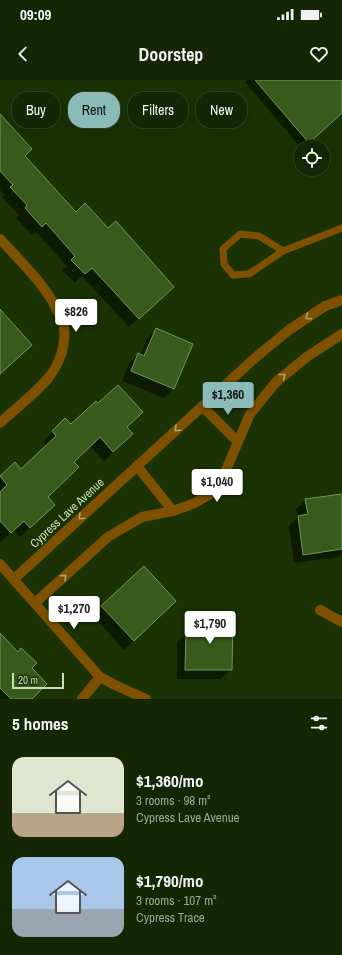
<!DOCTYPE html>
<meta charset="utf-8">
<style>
:root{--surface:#142603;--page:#1d2e0d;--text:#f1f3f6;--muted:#9da59a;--line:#334325;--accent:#8bbbb9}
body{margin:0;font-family:"Archivo Narrow",sans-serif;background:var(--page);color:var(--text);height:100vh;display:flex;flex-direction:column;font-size:15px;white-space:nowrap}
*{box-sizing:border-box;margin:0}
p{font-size:13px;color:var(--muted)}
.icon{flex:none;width:22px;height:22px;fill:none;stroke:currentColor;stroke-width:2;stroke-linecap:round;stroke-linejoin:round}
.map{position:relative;height:619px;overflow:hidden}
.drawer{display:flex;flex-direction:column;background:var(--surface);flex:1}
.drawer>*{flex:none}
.hud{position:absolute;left:12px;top:12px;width:318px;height:36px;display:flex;gap:8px}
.controls{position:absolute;left:294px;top:60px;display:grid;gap:8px}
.controls a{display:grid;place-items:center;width:36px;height:36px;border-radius:50%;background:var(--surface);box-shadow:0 4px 16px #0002,0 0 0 1px var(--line);font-size:20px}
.scale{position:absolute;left:12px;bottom:10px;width:52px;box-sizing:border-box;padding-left:4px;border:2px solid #c9ddbd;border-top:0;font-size:11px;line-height:14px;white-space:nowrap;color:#c9ddbd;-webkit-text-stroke:3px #1a3204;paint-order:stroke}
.price{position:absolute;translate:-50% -34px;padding:0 9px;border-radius:4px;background:#fff;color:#222;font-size:13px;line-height:26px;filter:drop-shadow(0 1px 2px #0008)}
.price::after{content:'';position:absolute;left:50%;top:24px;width:12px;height:9px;margin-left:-6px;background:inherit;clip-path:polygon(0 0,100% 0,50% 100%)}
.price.on{background:var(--accent);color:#111}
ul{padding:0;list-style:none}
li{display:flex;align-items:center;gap:12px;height:100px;padding:0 12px}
li span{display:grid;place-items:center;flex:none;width:112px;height:80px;border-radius:12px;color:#555}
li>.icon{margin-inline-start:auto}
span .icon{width:48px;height:48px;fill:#fffc;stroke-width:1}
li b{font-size:17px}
h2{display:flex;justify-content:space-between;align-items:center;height:48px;padding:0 12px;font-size:17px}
.tag{padding:0 14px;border-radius:16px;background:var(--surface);box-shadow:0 4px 16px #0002,0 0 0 1px var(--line);font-size:14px;line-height:36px}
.tag.on{background:var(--accent);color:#111}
.status{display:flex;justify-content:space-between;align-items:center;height:28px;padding:0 20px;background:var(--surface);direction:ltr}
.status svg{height:11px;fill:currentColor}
header{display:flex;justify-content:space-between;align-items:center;height:52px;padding:0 12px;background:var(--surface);font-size:18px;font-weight:700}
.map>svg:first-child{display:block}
.shadow{fill:#0007}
.building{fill:#385a1c;stroke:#73975b}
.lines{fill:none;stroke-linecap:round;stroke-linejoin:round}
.service{stroke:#7d5101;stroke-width:7}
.minor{stroke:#7d5101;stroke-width:10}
.oneway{stroke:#aba572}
.labels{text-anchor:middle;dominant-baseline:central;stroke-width:3;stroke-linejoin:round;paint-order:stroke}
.street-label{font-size:12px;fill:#c9ddbd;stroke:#1a3204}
</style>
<div class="status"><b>09:09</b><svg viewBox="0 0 49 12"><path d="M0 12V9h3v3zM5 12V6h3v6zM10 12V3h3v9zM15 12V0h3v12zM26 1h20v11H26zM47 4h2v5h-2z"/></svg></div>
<header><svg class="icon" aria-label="back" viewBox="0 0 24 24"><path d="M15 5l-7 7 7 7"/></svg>Doorstep<svg class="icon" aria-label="heart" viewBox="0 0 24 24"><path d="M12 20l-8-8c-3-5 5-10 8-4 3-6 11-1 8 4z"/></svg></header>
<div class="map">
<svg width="342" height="619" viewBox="0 0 342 619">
<rect width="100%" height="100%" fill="#1a3204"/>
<path class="shadow" d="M247 0H342V36L340 34 304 67 301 68 245 2Z
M0 35 24 76 76 133 163 216 129 247 82 196 75 203 62 190 67 186 36 152 32 155 16 138 19 135 2 117 4 115 0 110Z
M0 228 11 240 9 241 0 293Z
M156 250 192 264 173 309 164 318 122 301 129 284 138 274 140 275 147 259Z
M65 340 71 346 126 348 123 363 104 381 90 366 73 382 46 417 44 435 20 457 14 450 1 462 0 461V397L15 383 21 390 47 366 43 361Z
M342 415V473L339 477 294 483 289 446 298 437 296 429 306 420Z
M102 526 166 530 124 570 93 536Z
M197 539 231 590 221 599H177V562L187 553V548Z
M0 554 30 588V619H0Z"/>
<path class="building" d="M255 0H342V33L309 63Z
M0 34 32 69 25 76 76 132 85 123 108 148 116 141 174 207 139 239 92 188 85 194 71 180 75 176 46 143 42 147 25 128 27 125 10 107 13 105 0 91Z
M0 229 32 265 0 294Z
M156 248 193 264 174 309 131 291 138 273 144 276Z
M118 305 143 332 127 347 133 354 113 372 100 357 74 382 79 387 48 417 55 425 30 448 24 441 11 453 0 441V412L7 405 0 396 15 382 21 389 56 356 52 351 65 338 71 344 96 321 98 323Z
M342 414V469L303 475 298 436 308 434 305 419Z
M144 486 176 521 134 561 101 526Z
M196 538H233L232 590H185L186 552H196Z
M0 553 18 572 21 568 37 583 32 588 47 604 32 619H11L0 608Z"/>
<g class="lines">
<path class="service" d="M283 171 259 156 240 154 223 169 224 184 233 195 249 194 283 171 342 148"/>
<path class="minor" d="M0 159C22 183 47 206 60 236 62 240 64 244 64 248 66 265 60 283 49 297 35 314 16 328 0 343
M202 326 238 362
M137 386 173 431
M0 484 100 597 115 605 146 619
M14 499 255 278 289 250 325 226 342 220
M35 523 108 457 142 437 173 431 195 423 210 414 223 397 250 334 276 302 308 276 342 254
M320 530 342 542
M82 619 100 597"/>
</g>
<defs><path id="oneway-chevron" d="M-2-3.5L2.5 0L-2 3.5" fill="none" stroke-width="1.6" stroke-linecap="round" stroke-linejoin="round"/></defs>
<g class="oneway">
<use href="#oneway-chevron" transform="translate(308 237) rotate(146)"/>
<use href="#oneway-chevron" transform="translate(283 296) rotate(-39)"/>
<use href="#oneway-chevron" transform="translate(177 349) rotate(138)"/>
<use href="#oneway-chevron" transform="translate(81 437) rotate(137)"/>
<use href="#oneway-chevron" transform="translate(64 497) rotate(-42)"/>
</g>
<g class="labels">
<g class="street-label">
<text transform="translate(67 433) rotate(-43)">Cypress Lave Avenue</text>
</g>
</g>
</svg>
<div class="controls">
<a><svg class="icon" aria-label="locate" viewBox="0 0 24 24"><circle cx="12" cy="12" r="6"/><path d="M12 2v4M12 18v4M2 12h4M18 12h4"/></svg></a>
</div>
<div class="scale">20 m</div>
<b class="price" style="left:76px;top:253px">$826</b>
<b class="price on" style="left:228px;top:336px">$1,360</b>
<b class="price" style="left:217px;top:423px">$1,040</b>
<b class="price" style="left:74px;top:550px">$1,270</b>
<b class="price" style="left:210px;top:565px">$1,790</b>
<div class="hud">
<a class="tag">Buy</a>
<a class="tag on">Rent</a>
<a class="tag">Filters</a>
<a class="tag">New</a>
</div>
</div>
<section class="drawer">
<h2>5 homes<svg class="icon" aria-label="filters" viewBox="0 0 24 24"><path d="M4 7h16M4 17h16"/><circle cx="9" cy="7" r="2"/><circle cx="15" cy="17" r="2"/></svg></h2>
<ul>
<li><span style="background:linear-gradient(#dfe7d0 70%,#b9a48a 0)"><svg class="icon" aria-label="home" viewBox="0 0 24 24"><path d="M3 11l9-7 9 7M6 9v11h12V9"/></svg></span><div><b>$1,360/mo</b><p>3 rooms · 98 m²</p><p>Cypress Lave Avenue</p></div></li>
<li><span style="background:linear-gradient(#a9c7e8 65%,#9aa5b1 0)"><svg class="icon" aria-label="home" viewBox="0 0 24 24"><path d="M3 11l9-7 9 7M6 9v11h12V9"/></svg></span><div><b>$1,790/mo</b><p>3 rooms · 107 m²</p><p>Cypress Trace</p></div></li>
</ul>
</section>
